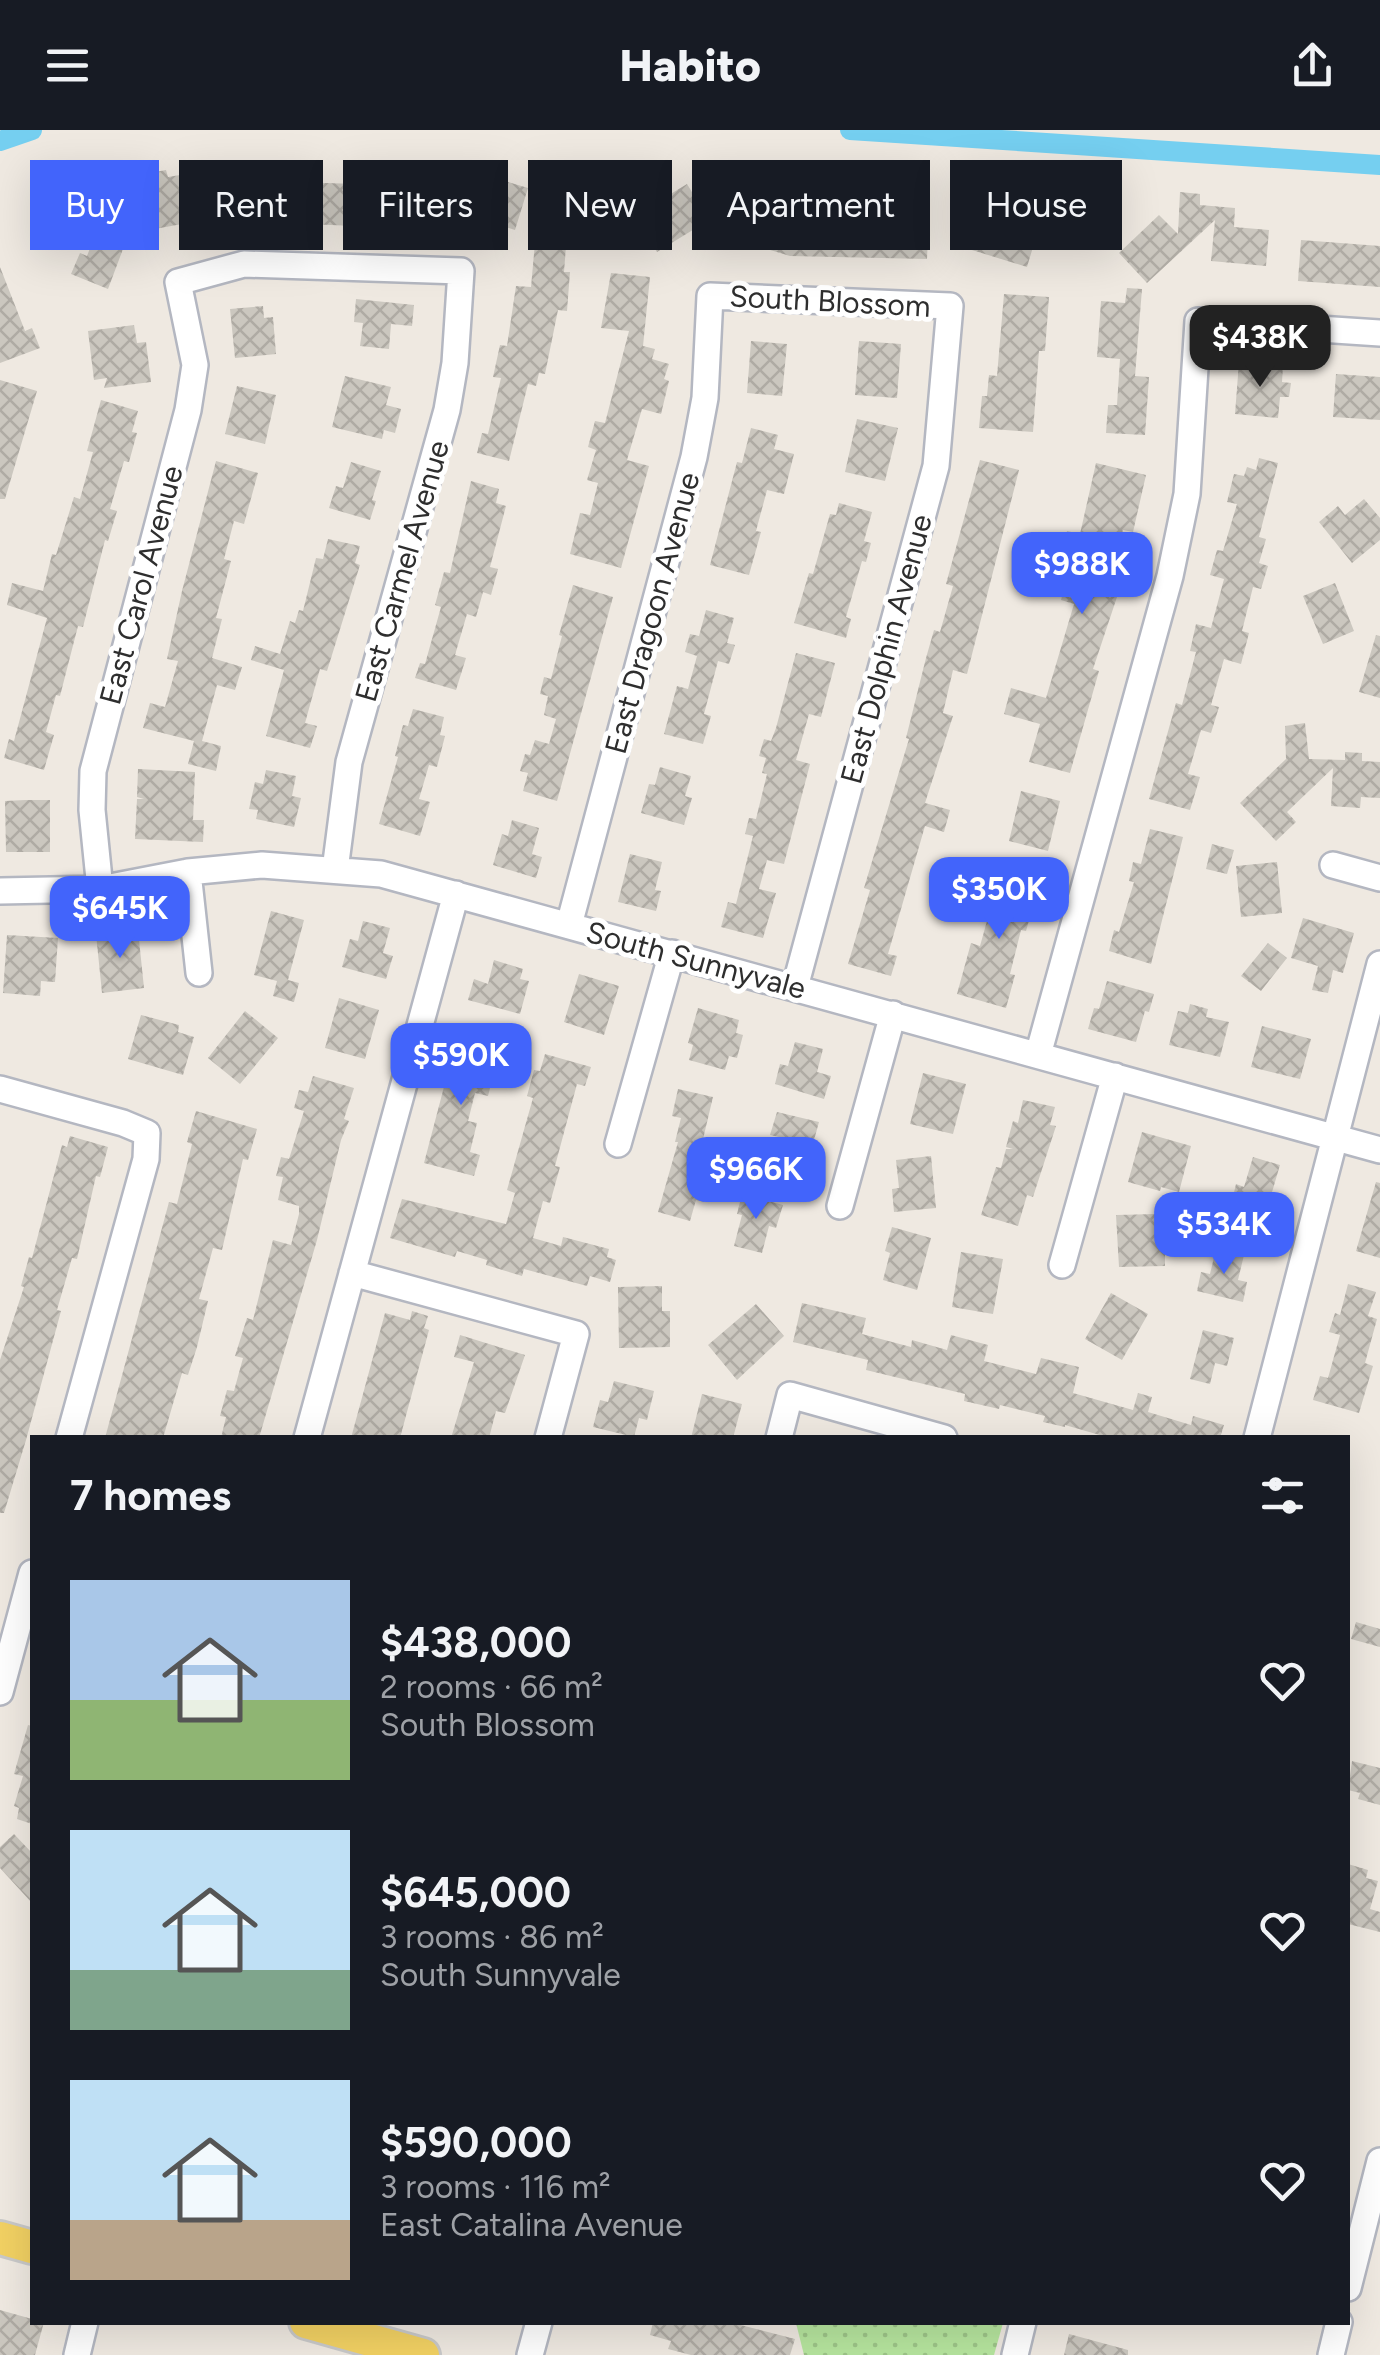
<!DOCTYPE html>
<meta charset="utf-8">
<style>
:root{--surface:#171b24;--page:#242831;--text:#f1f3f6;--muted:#9ea1a6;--accent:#4264fb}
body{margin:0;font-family:Figtree,sans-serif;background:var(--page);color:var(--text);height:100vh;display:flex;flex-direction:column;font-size:38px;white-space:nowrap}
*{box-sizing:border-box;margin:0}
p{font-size:32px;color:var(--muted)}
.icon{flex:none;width:55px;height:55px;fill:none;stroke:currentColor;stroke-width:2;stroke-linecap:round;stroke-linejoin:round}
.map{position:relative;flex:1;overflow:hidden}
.sheet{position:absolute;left:30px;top:1305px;width:1320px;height:890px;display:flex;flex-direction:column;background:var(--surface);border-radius:0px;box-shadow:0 10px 40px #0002}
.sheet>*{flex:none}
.banner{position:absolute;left:30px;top:30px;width:1320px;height:90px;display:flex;gap:20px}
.price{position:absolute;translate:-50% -85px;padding:0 22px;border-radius:20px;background:var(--accent);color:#fff;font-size:32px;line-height:65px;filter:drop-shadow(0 2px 5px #0008)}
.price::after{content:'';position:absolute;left:50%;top:60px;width:30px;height:22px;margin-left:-15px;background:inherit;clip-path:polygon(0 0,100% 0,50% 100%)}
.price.on{background:#222;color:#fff}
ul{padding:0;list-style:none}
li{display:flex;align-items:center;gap:30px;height:250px;padding:0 40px}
li span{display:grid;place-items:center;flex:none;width:280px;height:200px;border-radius:0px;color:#555}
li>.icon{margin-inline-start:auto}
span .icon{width:120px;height:120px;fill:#fffc;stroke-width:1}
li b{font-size:42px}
h2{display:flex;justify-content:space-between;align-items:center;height:120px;padding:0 40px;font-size:42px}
.tag{padding:0 35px;border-radius:0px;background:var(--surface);box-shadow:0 10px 40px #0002;font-size:35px;line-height:90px}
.tag.on{background:var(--accent);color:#fff}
header{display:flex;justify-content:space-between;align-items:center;height:130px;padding:0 40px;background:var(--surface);font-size:45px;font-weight:800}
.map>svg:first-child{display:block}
.green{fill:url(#green-dots)}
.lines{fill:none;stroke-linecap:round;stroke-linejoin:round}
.canal{stroke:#75cff0;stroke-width:20}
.building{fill:url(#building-cross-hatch)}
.minor-casing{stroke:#b4b7c1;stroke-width:30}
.major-casing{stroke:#c9c9c9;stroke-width:38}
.minor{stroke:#fff;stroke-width:25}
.major{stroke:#f2d163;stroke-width:32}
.labels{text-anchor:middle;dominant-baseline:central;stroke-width:10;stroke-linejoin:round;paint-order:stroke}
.street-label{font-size:30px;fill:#2e2e2e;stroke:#fff}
</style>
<header><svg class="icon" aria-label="menu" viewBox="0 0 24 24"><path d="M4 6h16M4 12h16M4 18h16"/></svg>Habito<svg class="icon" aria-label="share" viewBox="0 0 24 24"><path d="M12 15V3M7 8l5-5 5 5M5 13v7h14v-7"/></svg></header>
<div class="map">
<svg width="1380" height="2225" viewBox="0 0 1380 2225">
<defs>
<pattern id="green-dots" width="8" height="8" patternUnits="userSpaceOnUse" patternTransform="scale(2.5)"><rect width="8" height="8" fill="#b6e59e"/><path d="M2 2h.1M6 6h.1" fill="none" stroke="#9dc588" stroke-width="1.8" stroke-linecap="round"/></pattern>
<pattern id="building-cross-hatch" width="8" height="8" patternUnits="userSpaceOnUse" patternTransform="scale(2.5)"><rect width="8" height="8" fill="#cbc7bf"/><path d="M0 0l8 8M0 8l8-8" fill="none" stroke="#afaba4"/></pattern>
</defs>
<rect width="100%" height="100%" fill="#efe9e1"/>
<path class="green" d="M796 2193V2192L1003 2193 994 2225H804Z"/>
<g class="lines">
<path class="canal" d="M850 0 1380 35
M0 11 32 0"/>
</g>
<path class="building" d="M166 40 168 47 198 42 205 78 180 83 182 94 133 103 126 64 146 59 144 44Z
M478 43 528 58 515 100 466 85Z
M387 48 440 54 438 76 430 75 429 91 403 89 402 99 382 97Z
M232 50 357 54 356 96 305 94V83L262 81V89L230 88Z
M687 54 709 90 657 122 631 81 666 59 669 65Z
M1180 62 1200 64V75L1235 78 1234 97 1269 100 1266 136 1211 131 1215 90 1147 153 1119 123 1159 85 1178 104Z
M738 67 805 86 878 88V83L929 85 927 129 790 126 727 107Z
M1024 70 1055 79 1043 120 1033 117 1027 137 959 116 971 77 1018 91Z
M97 100 126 111 108 159 71 144 80 123 87 126Z
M1301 110 1380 116V157L1298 151Z
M535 113 566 116 564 142H570L567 181 558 180 545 244 539 243 536 256 528 254 509 331 477 323 482 303 488 304 501 248 493 247 500 215 507 216 516 156 531 157Z
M0 137 25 201 32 198 40 218 0 233Z
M611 143 650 147 643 216 655 219 652 229 669 234 664 249 669 251 661 284 642 279 627 330 649 336 621 438 570 424 580 383 590 385 598 353 587 350 596 320 588 317 595 291 605 293 629 201 601 198Z
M1127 158 1142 159 1135 246 1149 247 1145 305 1106 303 1108 275H1117L1120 229 1097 227 1101 171 1125 173Z
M1004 164 1049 167 1045 221H1039L1033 302 979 298 982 266H987L989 245 997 246Z
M356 169 414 175 412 196 391 194 389 219 360 216 363 193 354 192Z
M263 176 264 188 273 187 276 224 235 228 230 179Z
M134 195 137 213 146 212 151 252 104 258 107 248 94 250 88 201Z
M751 211 787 214 782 266 747 263Z
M859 211 901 214 897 268 855 265Z
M1239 232 1283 236 1282 252 1291 253 1289 267H1280L1278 288 1235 284Z
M1336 244 1380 247V290L1333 287Z
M345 246 391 257 386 275 401 279 395 303 384 300 382 309 332 297Z
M0 250 37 261 5 369H0Z
M237 256 276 265 265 314 225 304Z
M101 270 138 281 132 302 137 303 129 332 124 331 110 379 117 381 108 411 105 410 83 497 78 496 60 566 56 565 46 602 54 605 44 640 4 628 9 609 14 611 47 488 7 475 12 453 43 461 52 424 56 425 74 367 80 369 93 322 87 321Z
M857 289 898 298 885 351 845 342Z
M751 298 778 305 774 319 794 324 784 364 767 360 756 401 761 402 749 445 710 435 737 332 742 333Z
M1259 328 1278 333 1259 407 1266 409 1259 433 1268 436 1261 459 1253 457 1242 501 1249 503 1241 534 1224 529 1211 575 1219 577 1211 603 1201 600 1188 644 1200 647 1190 680 1149 669 1176 573 1182 575 1196 522 1190 521 1196 494 1211 498 1224 449 1210 445 1217 420 1223 421 1237 374 1227 372 1234 344 1244 346 1247 337 1256 340Z
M980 330 1019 340 967 544 953 540 943 583 953 586 925 673 950 680 944 702 925 696 888 824 897 826 891 846 848 834 870 760 864 758 909 609 906 608 926 528 934 500 940 502 953 456 946 454Z
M216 331 258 343 244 394 234 391 224 429 231 431 216 488 222 489 212 528 242 537 235 560 217 555 202 611 221 616 216 641 188 634 194 611 143 598 150 573 165 577 178 531 167 529 182 461Z
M351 332 381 341 372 370 376 371 370 390 329 378 336 356 343 358Z
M1096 333 1146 345 1133 402 1123 400 1111 449 1122 452 1093 539 1099 541 1070 643 1029 632 1040 594 1004 584 1011 558 1046 568 1074 474 1061 470 1070 435 1059 432 1067 401 1080 404Z
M471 351 499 359 496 373 506 376 490 437 498 439 491 465 483 462 476 487 467 484 455 525 466 528 456 560 415 548 420 533 425 534 441 477 435 475 444 442 450 443Z
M1364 369 1380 388V410L1352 433 1319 392 1338 376 1345 385Z
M839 373 872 382 864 411 871 413 866 432 862 431 846 487 851 489 846 508 794 493 809 443 813 444 830 384 836 385Z
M328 409 360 416 355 433 360 435 327 541 320 539 305 593 317 596 310 618 266 606 284 540 251 530 255 516 280 524 290 491 295 493 299 480 303 481 316 428 323 429Z
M1335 453 1354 501 1323 514 1303 466Z
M573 455 613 467 557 671 523 661 528 643 520 641 525 624 530 625 535 610 549 614 556 589 544 585 548 566 540 564 544 547 551 549 562 506 559 505Z
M706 480 734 488 727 513 735 515 729 534 718 531 704 584 711 586 703 614 664 604 677 556 688 559 697 526 685 522 690 504 699 506Z
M1376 505 1380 506V568L1359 562Z
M796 523 835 533 821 587 809 584 796 630 810 634 784 734 767 730 759 759 776 763 763 808 721 797 728 772 736 774 753 706 745 704 749 688 756 689 767 644 762 643 766 628 759 626 764 609 771 611 776 598Z
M413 579 444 587 440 605 445 606 437 637 429 635 419 669 430 672 420 706 379 694 398 627 395 626 403 595 408 596Z
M1305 593 1309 629 1345 630V622L1362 623V631L1380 632V668L1361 667 1360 678 1331 676 1333 638 1287 682 1296 692 1276 711 1240 673 1286 629 1285 596Z
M660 637 691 646 685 666 692 668 684 695 641 683 649 654 655 655Z
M138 639 195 642 193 690H204L203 712 135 709 137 669H144L137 667Z
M266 640 296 646 292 666 301 668 294 697 256 689 258 680 249 679 255 652 263 654Z
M1021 661 1060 671 1048 721 1009 711Z
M25 670H50V722H6L5 671Z
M512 690 539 698 532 724 542 727 536 748 493 735 502 704 508 706Z
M1150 699 1183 707 1151 834 1109 821 1114 800 1119 802 1134 752 1129 751 1133 732 1141 734Z
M1212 714 1234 720 1227 744 1206 739Z
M630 724 662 732 655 760 661 761 656 781 618 772Z
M1277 732 1282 783 1241 787 1236 736Z
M1001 741 1040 752 1026 801 1021 800 1010 844 1015 845 1006 878 957 864 971 813 980 816Z
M271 781 304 790 288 850 299 853 294 872 273 866 277 851 254 845Z
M1303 788 1354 803 1343 843 1333 840 1328 863 1312 860 1318 836 1291 828Z
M363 791 390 798 383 823 393 826 386 849 342 837 350 809 358 811Z
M138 800 144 858 102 863 96 804Z
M7 805 58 808 55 852 41 851 40 866 3 863Z
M1268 813 1287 828 1261 861 1241 846Z
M494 830 523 839 520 849 529 851 520 884 468 870 474 849 488 854Z
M579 844 619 856 604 905 564 892Z
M1107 851 1154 864 1149 882 1145 881 1136 912 1088 899 1094 878 1099 879Z
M339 868 379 880 365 929 325 918Z
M1190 874 1208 879 1206 887 1229 892 1220 927 1169 915 1178 881 1188 883Z
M698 878 739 890 736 903 743 905 737 928 729 926 725 940 689 930 693 915 688 913Z
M245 881 278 908 240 954 208 928Z
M141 885 179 895 178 902 194 907 183 945 128 929Z
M1262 896 1311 909 1300 949 1251 937Z
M464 904 495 912 490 932 496 934 488 966 475 963 468 991 477 993 470 1022 480 1025 474 1046 424 1033 450 934 456 936Z
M795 912 823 919 817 942 831 946 824 969 775 954 780 934 788 936Z
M545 924 591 937 585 956 577 954 555 1036 560 1037 550 1073 543 1071 533 1108 561 1116 563 1107 609 1119 607 1127 616 1130 610 1152 590 1146 587 1156 524 1139 522 1146 486 1135 487 1130 457 1121 455 1127 390 1108 402 1069 506 1094 515 1063 507 1060 533 968 527 966 534 940 540 941Z
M923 943 966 954 953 1004 910 994Z
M313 946 354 958 344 989 349 991 341 1010 317 1110 259 1308H221L226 1287 220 1286 227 1260 234 1261 243 1228 235 1226 247 1188 253 1190 273 1110 291 1115 299 1084V1076L278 1070 283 1047 276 1046 281 1027 289 1029 304 981 294 978 299 960 308 962Z
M678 959 713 967 695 1043 711 1047 704 1072 696 1070 690 1091 658 1082 678 1012H675L681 988 672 986Z
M1023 970 1055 977 1050 995 1056 996 1033 1067 1027 1065 1018 1096 981 1085 996 1037 1001 1038 1006 1019H1013L1006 1017 1013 991 1018 993Z
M196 981 257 999 248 1030 243 1029 222 1120 213 1118 199 1169 208 1171 197 1217 188 1245 182 1243 163 1308H105L169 1072 177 1074 192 1014 187 1012Z
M777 982 819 992 811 1021 805 1019 800 1036 772 1028 779 1007 770 1005Z
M1142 1002 1191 1016 1179 1062 1161 1057 1160 1061 1128 1052Z
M70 1006 108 1017 100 1047 96 1046 77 1129 72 1128 57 1180 61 1181 26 1310 4 1383H0V1230L24 1157 21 1156 29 1127 32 1128 62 1015 67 1017Z
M931 1026 936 1078 894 1082 892 1059 899 1058 896 1030Z
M1253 1027 1280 1035 1262 1096 1237 1089 1239 1077 1231 1075 1236 1054 1244 1057Z
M1376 1052 1380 1053V1128L1356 1121Z
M742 1064 783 1075 776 1098 769 1096 762 1123 734 1116 742 1085 737 1084Z
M1156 1084V1111H1165V1136L1119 1137 1116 1085Z
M892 1097 931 1108 917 1160 883 1150 890 1123 885 1121Z
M1216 1119 1244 1125 1238 1150 1247 1152 1243 1172 1197 1161 1201 1142 1210 1144Z
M961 1122 1003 1129 993 1184 952 1177Z
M1348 1154 1376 1162 1368 1186 1377 1189 1365 1233 1373 1236 1359 1283 1313 1270 1320 1246 1328 1248 1340 1205 1329 1202 1335 1183 1340 1185Z
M662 1156V1181H670V1217L619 1218 618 1157Z
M1111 1163 1148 1184 1122 1230 1085 1209Z
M802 1173 866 1188 862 1204 911 1217 912 1210 947 1220 951 1205 988 1215 984 1231 1036 1244 1041 1228 1079 1237 1073 1263 1133 1280 1138 1263 1152 1267 1148 1282 1191 1295 1193 1286 1224 1295 1220 1308H1110L1065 1295V1297L1043 1292 1045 1286 1000 1275 999 1279 964 1271 965 1264 866 1240 868 1230 793 1212Z
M756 1174 784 1206 737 1250 708 1215Z
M412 1181 428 1186 424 1198 429 1200 400 1308H351L385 1183 410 1190Z
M1203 1200 1234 1208 1227 1236 1215 1233 1210 1254 1190 1249Z
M460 1205 525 1225 505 1283 496 1281 489 1308H451L474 1232 454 1227Z
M614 1251 654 1261 647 1290 639 1288 634 1307 593 1297 600 1270 608 1272Z
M702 1264 742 1274 733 1308H691Z
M1356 1492 1380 1499V1517L1351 1509Z
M28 1595 32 1596V1694L17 1689 19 1678 14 1676 23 1646 14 1644Z
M1352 1631 1380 1638V1675L1358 1669 1360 1663 1348 1660Z
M14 1704 32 1723V1773L0 1738V1717Z
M1348 1734 1368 1740 1366 1748 1378 1751 1370 1779 1380 1782V1802L1348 1794Z
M0 2180 32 2189V2192H44L35 2225H0Z
M653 2192H729L795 2209 790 2225H691L668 2219 671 2211 650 2205Z
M1069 2204 1128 2220V2225H1064Z"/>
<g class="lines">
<defs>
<path id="minor" d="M1333 735 1380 748
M188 742 199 843
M100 759 92 680 93 641 188 280 195 235 178 152 244 134 461 141 455 233 447 280 349 632 335 740
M0 761 100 759 188 742 262 735 381 744 1380 1020
M569 795 694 327 705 268 710 166 950 176 936 336 795 857
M1038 925 1170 446 1187 364 1198 191 1380 203
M0 959 123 993 147 1003 146 1029 69 1308
M618 1014 672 823
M840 1076 893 884
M1062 1135 1115 946
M352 1143 576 1204 548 1308
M307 1308 456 764
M779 1308 790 1265 944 1308
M1257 1308 1380 834
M0 1562 32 1443
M1348 2158 1380 2031
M77 2225 85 2192
M530 2225 539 2192
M1015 2225 1023 2192
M1331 2225 1339 2192"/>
<path id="major" d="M0 2108 32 2117
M306 2192 423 2225"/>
</defs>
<use href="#minor" class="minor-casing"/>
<use href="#major" class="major-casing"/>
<use href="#minor" class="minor"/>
<use href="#major" class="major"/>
</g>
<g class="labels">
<g class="street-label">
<text transform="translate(830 171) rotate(3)">South Blossom</text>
<text transform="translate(402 441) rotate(-74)">East Carmel Avenue</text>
<text transform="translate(141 455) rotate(-75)">East Carol Avenue</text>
<text transform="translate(652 483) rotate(-75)">East Dragoon Avenue</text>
<text transform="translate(886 519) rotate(-75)">East Dolphin Avenue</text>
<text transform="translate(696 830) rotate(15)">South Sunnyvale</text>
</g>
</g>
</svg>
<b class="price on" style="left:1260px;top:260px">$438K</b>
<b class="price" style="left:1082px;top:487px">$988K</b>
<b class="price" style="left:999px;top:812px">$350K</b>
<b class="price" style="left:120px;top:831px">$645K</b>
<b class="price" style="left:461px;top:978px">$590K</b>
<b class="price" style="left:756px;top:1092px">$966K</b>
<b class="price" style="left:1224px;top:1147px">$534K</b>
<div class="banner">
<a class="tag on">Buy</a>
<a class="tag">Rent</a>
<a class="tag">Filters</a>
<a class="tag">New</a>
<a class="tag">Apartment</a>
<a class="tag">House</a>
</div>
<section class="sheet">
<h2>7 homes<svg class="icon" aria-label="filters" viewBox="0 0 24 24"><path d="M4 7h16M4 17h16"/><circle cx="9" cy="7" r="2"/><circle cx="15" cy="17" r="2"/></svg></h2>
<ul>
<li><span style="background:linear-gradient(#a9c7e8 60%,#8fb573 0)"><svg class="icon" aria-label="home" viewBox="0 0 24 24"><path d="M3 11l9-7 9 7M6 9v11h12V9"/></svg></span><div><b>$438,000</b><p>2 rooms · 66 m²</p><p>South Blossom</p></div><svg class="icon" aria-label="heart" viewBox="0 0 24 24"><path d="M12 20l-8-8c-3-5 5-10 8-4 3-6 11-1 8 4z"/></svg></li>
<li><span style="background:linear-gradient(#bfe0f5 70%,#7fa58c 0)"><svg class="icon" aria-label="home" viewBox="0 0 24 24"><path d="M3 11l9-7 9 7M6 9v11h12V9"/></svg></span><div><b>$645,000</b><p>3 rooms · 86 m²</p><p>South Sunnyvale</p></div><svg class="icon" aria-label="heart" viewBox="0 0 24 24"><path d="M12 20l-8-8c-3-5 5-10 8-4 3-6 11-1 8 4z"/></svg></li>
<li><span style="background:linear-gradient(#bfe0f5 70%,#b9a48a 0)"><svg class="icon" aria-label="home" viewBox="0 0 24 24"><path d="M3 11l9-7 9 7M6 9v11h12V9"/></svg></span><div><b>$590,000</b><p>3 rooms · 116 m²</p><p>East Catalina Avenue</p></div><svg class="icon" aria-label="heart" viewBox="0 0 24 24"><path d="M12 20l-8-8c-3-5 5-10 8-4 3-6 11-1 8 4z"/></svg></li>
</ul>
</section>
</div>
